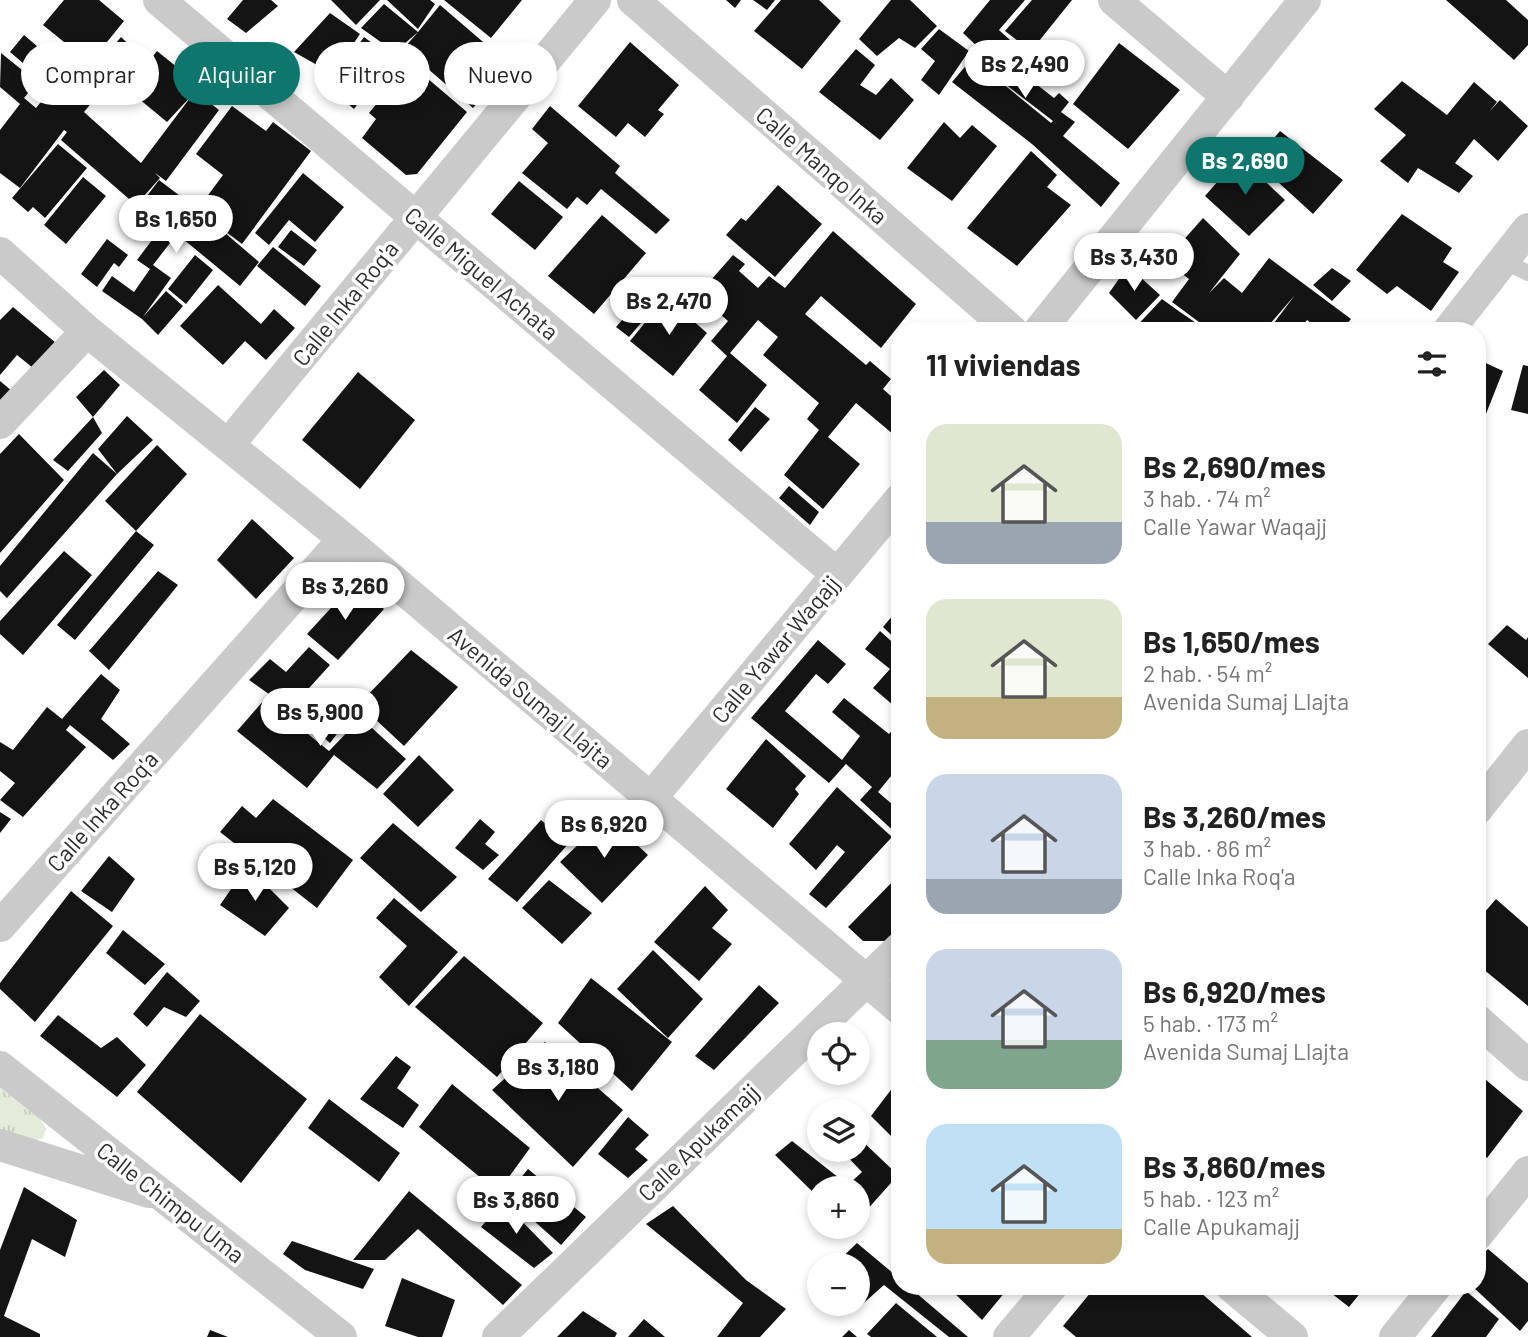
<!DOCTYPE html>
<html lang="es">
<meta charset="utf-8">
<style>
:root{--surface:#fff;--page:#f6f6f6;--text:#222;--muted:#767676;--accent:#0f766e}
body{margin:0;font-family:Barlow,sans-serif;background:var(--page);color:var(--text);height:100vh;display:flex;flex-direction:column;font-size:26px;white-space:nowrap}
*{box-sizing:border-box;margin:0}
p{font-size:23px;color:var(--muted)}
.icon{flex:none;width:38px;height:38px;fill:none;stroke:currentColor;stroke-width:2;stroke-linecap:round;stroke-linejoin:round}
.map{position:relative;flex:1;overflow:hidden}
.sheet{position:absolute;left:891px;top:322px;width:595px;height:973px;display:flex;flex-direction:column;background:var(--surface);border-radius:28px;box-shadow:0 4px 10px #0003}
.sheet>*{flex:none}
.hud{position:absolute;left:21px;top:42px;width:665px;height:63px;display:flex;gap:14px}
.controls{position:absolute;left:807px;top:1022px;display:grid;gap:14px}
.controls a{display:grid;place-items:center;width:63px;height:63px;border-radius:50%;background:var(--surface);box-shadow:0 4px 10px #0003;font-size:35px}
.price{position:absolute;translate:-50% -60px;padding:0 16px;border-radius:24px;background:#fff;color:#222;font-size:23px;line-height:46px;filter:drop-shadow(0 2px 4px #0008)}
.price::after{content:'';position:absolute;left:50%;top:42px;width:21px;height:16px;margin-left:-10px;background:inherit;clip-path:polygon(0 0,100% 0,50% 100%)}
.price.current{background:var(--accent);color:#fff}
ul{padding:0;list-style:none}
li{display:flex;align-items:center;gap:21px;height:175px;padding:0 35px}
li span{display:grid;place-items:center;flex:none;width:196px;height:140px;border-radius:21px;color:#555}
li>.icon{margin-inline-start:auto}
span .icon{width:84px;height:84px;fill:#fffc;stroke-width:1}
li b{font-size:30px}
h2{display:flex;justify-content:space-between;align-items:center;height:84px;padding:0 35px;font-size:30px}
.chip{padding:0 24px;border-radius:32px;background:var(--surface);box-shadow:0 4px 10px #0003;font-size:24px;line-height:63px}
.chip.current{background:var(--accent);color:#fff}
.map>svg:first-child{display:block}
.park{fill:url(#park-tufts)}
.building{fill:#141414;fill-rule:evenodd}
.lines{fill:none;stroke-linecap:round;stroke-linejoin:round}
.lane{stroke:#cacaca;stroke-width:16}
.street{stroke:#cacaca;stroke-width:32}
.labels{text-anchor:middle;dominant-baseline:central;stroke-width:7;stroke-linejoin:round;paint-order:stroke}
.street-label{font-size:23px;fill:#2d2d2d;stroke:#fff}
</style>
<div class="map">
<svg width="1528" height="1337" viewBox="0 0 1528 1337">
<defs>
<pattern id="park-tufts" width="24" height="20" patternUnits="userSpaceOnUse" patternTransform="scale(1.75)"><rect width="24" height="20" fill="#e4ebda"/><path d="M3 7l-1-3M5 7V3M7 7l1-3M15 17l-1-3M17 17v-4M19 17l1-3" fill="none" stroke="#c4cabb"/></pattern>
</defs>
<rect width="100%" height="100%" fill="#fff"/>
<path class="park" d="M0 1088 40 1119 46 1129 43 1138 33 1141 0 1130Z"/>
<path class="building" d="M64 0H99L124 21 90 63 43 25Z
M243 0H271L278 6 246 33 227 19Z
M331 0H380L356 25Z
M387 0H430L435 4 418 29Z
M444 0H522L491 38Z
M726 0H741L735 8Z
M753 0H775L767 10Z
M781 0H819L841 21 802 69 754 31Z
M891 0H910L937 26 915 48 899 38 877 56 859 39Z
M990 0H1025L999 30 1031 59 1022 73 1054 98 1059 93 1069 102 1061 112 1075 122 1063 136 1120 183 1101 207 1032 144 952 82 980 49 963 33ZM991 74H992L1053 121 1051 123Z
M1032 0H1072L1031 51 1005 31Z
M1446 0H1506L1528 20V45L1514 60Z
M384 4 418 32 440 5 510 65 473 108 404 48 418 32 395 52 361 28Z
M330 13 360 34 333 74 294 52Z
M939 29 969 51 939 95 921 80 935 61 921 49Z
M24 35 78 81 64 98 10 52Z
M121 37 138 53 104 93 102 90 84 112 141 163 193 94 167 122 127 89 157 51 198 84 195 91 219 110 166 181 155 173 160 178 136 205 61 140 67 132 64 130 20 188 0 173V130L20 104 0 87 1 53 37 82 24 98 36 108 49 92 64 105Z
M364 37 391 57 354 109 328 87Z
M630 42 679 85 658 110 664 114 645 137 628 123 616 137 578 106Z
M1119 43 1180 90 1128 149 1073 104Z
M856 49 875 65 860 85 876 95 891 78 914 100 880 140 819 92Z
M420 72 467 112 417 174 406 175 362 138 376 119 369 113 401 74 411 82Z
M1402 81 1447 115 1474 82 1497 102 1489 112 1500 100 1528 126 1498 161 1474 139 1455 163 1473 176 1459 193 1418 168 1408 183 1380 161 1406 135 1374 109Z
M232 106 266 131 273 122 311 151 242 244 197 210 223 175 196 154Z
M550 106 620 166 615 173 670 220 656 234 601 189 587 205 577 197 567 209 522 173 548 143 532 129Z
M944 122 960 138 972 125 997 146 952 201 907 168Z
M1280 131 1343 180 1313 214 1255 161Z
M58 144 87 168 45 218 33 207 28 212 12 198Z
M1031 151 1057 175 1047 187 1071 205 1017 266 967 228Z
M1239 157 1285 200 1249 236 1205 196Z
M303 173 344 207 315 242 289 220 269 245 255 233Z
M83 177 106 196 66 244 44 225Z
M159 180 196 208 259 262 240 286 177 234 153 265 171 278 143 317 166 291 183 306 158 335 142 319 102 291 112 276 134 292 150 269 137 260 158 232 134 213Z
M519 181 563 217 535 250 491 214Z
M778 185 822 224 775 277 726 235 741 218 746 221Z
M1402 214 1452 248 1443 262 1459 272 1431 311 1397 286 1387 294 1356 270Z
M602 215 646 253 594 314 548 276Z
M1203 218 1240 254 1209 293 1224 278 1242 293 1269 258 1351 319 1342 331H1322L1307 320 1299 331H1268L1295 295 1264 331H1211L1172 302 1189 279 1165 261Z
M291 230 317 250 304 266 278 247Z
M833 231 916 304 881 348 821 296 805 314 866 365 870 361 891 379 883 389 900 404V440L856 403 828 437 860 464 823 509 784 475 819 430 807 419 819 403 763 355 778 337 758 320 730 353 767 385 737 423 699 390 727 356 711 341 728 321 694 291 706 277 711 280 733 255 745 264 739 271 758 288 769 276 785 288Z
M107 239 128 255 119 267 114 263 97 287 81 274Z
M273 247 321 286 305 306 257 266Z
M195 255 213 270 186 304 168 289Z
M1128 266 1160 295 1136 320 1109 293Z
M1332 268 1351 281 1332 301 1313 285Z
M218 285 261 324 274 309 295 328 266 360 245 341 223 365 180 326Z
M666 297 707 333 673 376 630 341Z
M1162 299 1180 312 1208 331H1132Z
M635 305 647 316 629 337 616 327Z
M13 307 56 343 33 368 17 355 0 375V320Z
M1477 359 1503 371 1480 429 1477 427Z
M1523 365 1528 366V414L1511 410Z
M104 370 120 385 93 417 76 397Z
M358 372 415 420 360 489 302 440Z
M0 381 12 391 0 405Z
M755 407 770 419 741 452 728 440Z
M127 416 153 440 117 474 7 598 0 591V566L93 453 117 474 98 449Z
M93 417 102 433 68 471 53 460Z
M19 434 64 480 0 553V454Z
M1477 439 1484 443 1477 453Z
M157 445 187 474 136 531 105 501Z
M789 486 819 512 810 525 779 498Z
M252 519 294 558 256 599 217 560Z
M136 531 154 545 75 640 57 625Z
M64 551 92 575 23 655 0 634V621Z
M158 571 178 585 109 670 89 651Z
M353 584 384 609 338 660 307 634Z
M898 609 900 611V643L883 627Z
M1507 625 1526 640 1528 637V678L1488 644Z
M880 631 900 649V711L873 688 890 669 865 649Z
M818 640 846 664 828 684 816 674 785 711 842 760 860 736 832 712 844 698 889 734 900 721V765L878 792 900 811V837L860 800 872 787 846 764 829 783 751 718Z
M309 647 330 665 290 709 249 680 270 659 286 672Z
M411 650 458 687 404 746 359 704Z
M101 674 120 690 101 719 130 744 113 760 70 725 66 730 86 747 23 817 0 800 15 783 0 771V742L13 750 47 707 62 719Z
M313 694 329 706 339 694 356 709 330 743 295 713Z
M265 699 329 751 361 718 406 759 377 789 334 755 307 788 237 731Z
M766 739 806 776 795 789 799 794 773 828 726 789Z
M419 755 454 790 418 827 383 794Z
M837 787 892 837 826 908 809 894 845 852 837 845 816 870 789 844Z
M273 799 353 860 317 908 220 832 242 806 256 818Z
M0 812 11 819 0 833Z
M607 817 648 855 602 903 560 862Z
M480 819 495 832 485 844 499 855 483 870 455 848Z
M541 820 569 843 517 902 488 879Z
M393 823 457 877 421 912 360 858Z
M109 856 135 879 112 912 81 891Z
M247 866 289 908 265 936 220 905Z
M900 874V903L891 912 900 920V929L887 941H863L848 927Z
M549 880 592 913 562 944 522 908Z
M705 886 728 910 712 928 732 944 699 981 654 942Z
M71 891 113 926 35 1022 0 989V983Z
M394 898 458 952 409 1006 379 977 407 946 376 918Z
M1496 899 1528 927V1006L1477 964V921Z
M123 930 165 964 145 985 106 953Z
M653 950 703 999 668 1038 617 989Z
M464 956 543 1023 497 1077 415 1007Z
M167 972 200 1001 186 1017 164 1007 147 1027 133 1014Z
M591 978 672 1042 632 1091 558 1023Z
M759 985 779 1003 714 1070 695 1056Z
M200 1014 307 1099 241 1183 137 1092Z
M58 1015 101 1048 117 1037 146 1065 117 1097 40 1036Z
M545 1042 623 1110 573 1167 492 1090Z
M396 1056 411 1067 397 1088 419 1105 403 1128 360 1099Z
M1479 1074 1523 1111 1487 1158 1477 1150V1077Z
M900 1078V1145L871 1116Z
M452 1084 530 1148 498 1192 419 1127Z
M329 1099 400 1153 379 1182 308 1128Z
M628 1117 649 1135 635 1149 648 1160 628 1178 598 1154Z
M858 1137 898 1175 858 1220V1188H819V1198L775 1155 792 1141 848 1185 862 1172 841 1150H858Z
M528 1169 586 1217 561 1245 506 1196Z
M24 1187 77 1220 65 1257 32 1239 4 1316 40 1334V1337H0V1250Z
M409 1191 522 1285 503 1305 418 1229 385 1260H353Z
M503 1202 553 1253 534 1268 481 1227Z
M673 1206 746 1280 786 1309 760 1337H717L743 1303 646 1224Z
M292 1241 374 1269 363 1289 305 1270 283 1254Z
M857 1243 900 1279V1286H908L968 1337H949L884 1285 857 1309 849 1304H858V1265H834Z
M1488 1249 1528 1283V1321L1520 1331 1472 1286H1477V1261Z
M402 1278 455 1300 442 1337H418L385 1326Z
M947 1286H1010L982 1320Z
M1096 1286H1193L1252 1337H1076L1063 1326Z
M1322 1286H1366L1349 1307Z
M1466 1291 1499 1319 1486 1337H1431Z
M896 1303 937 1337H871L867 1334Z
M583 1311 617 1333 615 1337H557Z
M644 1319 665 1337H628Z
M210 1330 228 1337H207Z
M849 1330 857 1337H842Z"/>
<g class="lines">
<path class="lane" d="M1504 261 1528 273"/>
<path class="street" d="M159 0 837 574
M633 0 1012 331
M1114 0 1228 97
M0 253 87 331 344 539 900 1009
M1039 331 1305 0
M1448 331 1528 229
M0 423 87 331
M229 444 595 0
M651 798 900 499
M1477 809 1528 745
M0 926 344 539
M1477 1020 1528 1065
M0 1067 341 1337
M0 1145 149 1192
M1477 1235 1528 1172
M1231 1286 1292 1337
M498 1337 900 948
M1009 1337 1052 1286
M1395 1337 1436 1286"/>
</g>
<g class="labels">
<g class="street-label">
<text transform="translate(822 165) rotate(41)">Calle Manqo Inka</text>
<text transform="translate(482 273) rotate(40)">Calle Miguel Achata</text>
<text transform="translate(345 303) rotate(-51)">Calle Inka Roq'a</text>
<text transform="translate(775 649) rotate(-50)">Calle Yawar Waqajj</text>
<text transform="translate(531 697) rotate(40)">Avenida Sumaj Llajta</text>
<text transform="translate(102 811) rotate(-48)">Calle Inka Roq'a</text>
<text transform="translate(698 1142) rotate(-44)">Calle Apukamajj</text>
<text transform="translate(171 1202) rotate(38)">Calle Chimpu Uma</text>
</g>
</g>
</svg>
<div class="controls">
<a><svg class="icon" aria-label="locate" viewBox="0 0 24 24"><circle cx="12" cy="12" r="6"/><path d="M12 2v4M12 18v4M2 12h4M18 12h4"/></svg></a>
<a><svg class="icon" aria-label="layers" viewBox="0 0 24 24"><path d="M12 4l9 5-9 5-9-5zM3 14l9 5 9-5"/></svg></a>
<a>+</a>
<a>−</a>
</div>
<b class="price" style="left:1025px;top:100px">Bs 2,490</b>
<b class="price current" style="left:1245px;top:197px">Bs 2,690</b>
<b class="price" style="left:176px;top:255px">Bs 1,650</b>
<b class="price" style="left:1134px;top:293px">Bs 3,430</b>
<b class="price" style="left:669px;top:337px">Bs 2,470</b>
<b class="price" style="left:345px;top:622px">Bs 3,260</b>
<b class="price" style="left:320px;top:748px">Bs 5,900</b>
<b class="price" style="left:604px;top:860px">Bs 6,920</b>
<b class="price" style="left:255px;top:903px">Bs 5,120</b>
<b class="price" style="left:558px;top:1103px">Bs 3,180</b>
<b class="price" style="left:516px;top:1236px">Bs 3,860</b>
<div class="hud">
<a class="chip">Comprar</a>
<a class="chip current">Alquilar</a>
<a class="chip">Filtros</a>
<a class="chip">Nuevo</a>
</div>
<section class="sheet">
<h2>11 viviendas<svg class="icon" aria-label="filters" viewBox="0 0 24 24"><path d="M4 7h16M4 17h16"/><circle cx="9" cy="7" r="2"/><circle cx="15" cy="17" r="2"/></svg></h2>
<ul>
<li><span style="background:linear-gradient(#dfe7d0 70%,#9aa5b1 0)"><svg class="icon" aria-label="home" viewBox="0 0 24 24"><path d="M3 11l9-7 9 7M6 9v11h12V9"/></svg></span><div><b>Bs 2,690/mes</b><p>3 hab. · 74 m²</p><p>Calle Yawar Waqajj</p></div></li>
<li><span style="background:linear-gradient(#dfe7d0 70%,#c2b280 0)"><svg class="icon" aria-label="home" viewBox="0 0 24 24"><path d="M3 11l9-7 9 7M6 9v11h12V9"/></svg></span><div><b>Bs 1,650/mes</b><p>2 hab. · 54 m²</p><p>Avenida Sumaj Llajta</p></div></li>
<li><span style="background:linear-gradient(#c9d6e8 75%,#9aa5b1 0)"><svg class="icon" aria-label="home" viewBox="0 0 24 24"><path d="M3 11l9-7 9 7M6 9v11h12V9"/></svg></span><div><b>Bs 3,260/mes</b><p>3 hab. · 86 m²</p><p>Calle Inka Roq'a</p></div></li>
<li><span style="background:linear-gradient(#c9d6e8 65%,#7fa58c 0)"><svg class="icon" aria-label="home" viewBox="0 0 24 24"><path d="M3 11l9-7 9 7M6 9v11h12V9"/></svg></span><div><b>Bs 6,920/mes</b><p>5 hab. · 173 m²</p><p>Avenida Sumaj Llajta</p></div></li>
<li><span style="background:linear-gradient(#bfe0f5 75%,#c2b280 0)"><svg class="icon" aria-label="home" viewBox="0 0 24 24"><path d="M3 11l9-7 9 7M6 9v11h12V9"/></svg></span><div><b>Bs 3,860/mes</b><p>5 hab. · 123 m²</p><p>Calle Apukamajj</p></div></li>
</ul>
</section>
</div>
